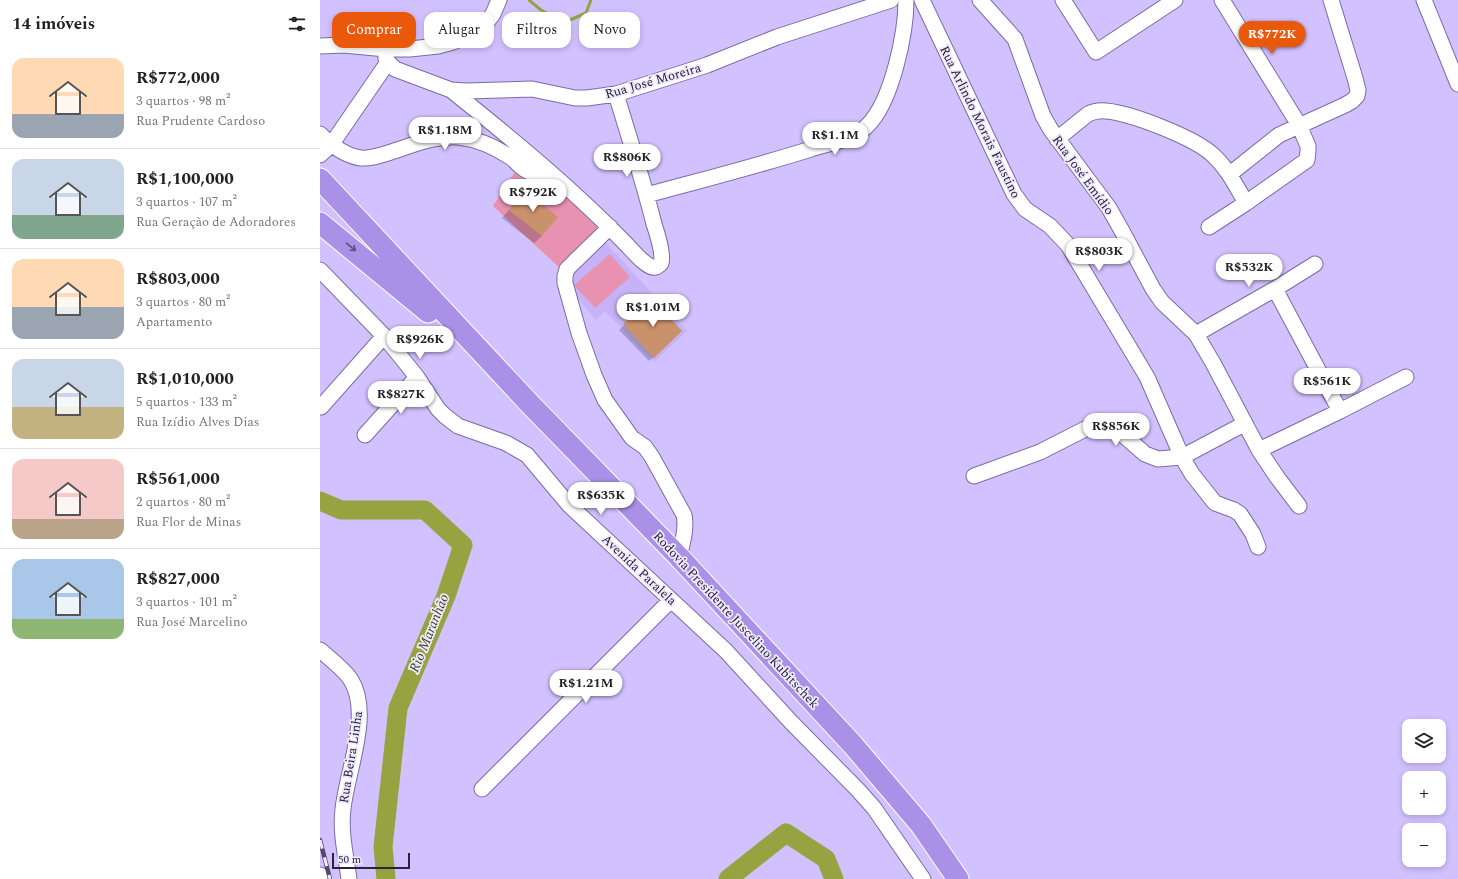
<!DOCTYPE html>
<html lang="pt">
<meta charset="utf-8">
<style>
:root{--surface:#fff;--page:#f6f6f6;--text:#222;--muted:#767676;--line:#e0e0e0;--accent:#ea580c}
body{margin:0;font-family:Spectral,serif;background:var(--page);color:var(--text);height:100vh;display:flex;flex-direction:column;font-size:15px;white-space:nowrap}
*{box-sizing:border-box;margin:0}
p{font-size:13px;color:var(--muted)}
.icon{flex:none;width:22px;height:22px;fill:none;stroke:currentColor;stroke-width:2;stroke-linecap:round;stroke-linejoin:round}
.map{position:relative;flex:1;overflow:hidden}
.sheet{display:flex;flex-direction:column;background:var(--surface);width:320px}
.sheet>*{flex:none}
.top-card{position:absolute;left:12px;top:12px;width:380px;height:36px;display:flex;gap:8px}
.tools{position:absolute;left:1082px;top:719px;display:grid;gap:8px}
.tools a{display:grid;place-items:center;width:44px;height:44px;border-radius:8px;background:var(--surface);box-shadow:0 2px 6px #0003;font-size:20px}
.scale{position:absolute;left:12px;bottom:10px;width:78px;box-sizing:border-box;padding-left:4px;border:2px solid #292239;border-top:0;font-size:11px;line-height:14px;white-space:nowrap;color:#292239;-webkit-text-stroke:3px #eeeafd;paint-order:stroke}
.price{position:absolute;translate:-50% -34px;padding:0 9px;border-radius:14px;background:#fff;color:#222;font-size:13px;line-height:26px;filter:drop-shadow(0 1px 2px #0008)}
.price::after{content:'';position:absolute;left:50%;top:24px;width:12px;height:9px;margin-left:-6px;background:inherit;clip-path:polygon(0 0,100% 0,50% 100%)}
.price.active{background:var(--accent);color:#fff}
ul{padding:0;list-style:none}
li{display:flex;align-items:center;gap:12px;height:100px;padding:0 12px}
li+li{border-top:1px solid var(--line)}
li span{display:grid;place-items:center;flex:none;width:112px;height:80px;border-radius:12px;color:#555}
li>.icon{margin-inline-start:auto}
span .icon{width:48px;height:48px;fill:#fffc;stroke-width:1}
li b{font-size:17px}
h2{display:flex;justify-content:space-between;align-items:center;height:48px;padding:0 12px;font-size:17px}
.chip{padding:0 14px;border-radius:12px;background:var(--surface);box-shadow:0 2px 6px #0003;font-size:14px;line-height:36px}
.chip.active{background:var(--accent);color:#fff}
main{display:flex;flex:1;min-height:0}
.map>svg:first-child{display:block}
.built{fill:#c6b3f7}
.green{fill:#e891b0}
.shadow{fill:#0003}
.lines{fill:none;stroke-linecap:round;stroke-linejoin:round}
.stream{stroke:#95a440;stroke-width:3}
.river{stroke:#95a440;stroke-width:19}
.building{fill:#ca926a}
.minor-casing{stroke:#7c6ba3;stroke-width:17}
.highway-casing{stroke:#fff;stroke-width:23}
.minor{stroke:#fff;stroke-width:15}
.highway{stroke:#ab90e8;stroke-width:21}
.rail-casing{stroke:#534a6a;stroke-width:4.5}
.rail{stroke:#eeeafd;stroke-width:3;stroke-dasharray:9;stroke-linecap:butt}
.oneway{stroke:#5d4e7f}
.labels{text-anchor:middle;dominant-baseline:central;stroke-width:3.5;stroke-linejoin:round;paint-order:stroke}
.street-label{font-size:13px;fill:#292239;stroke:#eeeafd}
.water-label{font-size:14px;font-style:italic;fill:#3e451c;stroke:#eeeafd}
</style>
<main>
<section class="sheet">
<h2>14 imóveis<svg class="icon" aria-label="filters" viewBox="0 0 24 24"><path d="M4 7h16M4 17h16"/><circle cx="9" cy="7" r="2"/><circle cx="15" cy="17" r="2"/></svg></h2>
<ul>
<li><span style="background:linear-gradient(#ffd9b3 70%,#9aa5b1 0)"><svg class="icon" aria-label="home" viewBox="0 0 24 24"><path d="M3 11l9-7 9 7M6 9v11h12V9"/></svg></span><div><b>R$772,000</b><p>3 quartos · 98 m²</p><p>Rua Prudente Cardoso</p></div></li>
<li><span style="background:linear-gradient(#c9d6e8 70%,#7fa58c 0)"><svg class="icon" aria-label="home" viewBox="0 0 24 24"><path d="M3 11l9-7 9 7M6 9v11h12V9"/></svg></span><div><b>R$1,100,000</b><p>3 quartos · 107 m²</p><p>Rua Geração de Adoradores</p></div></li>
<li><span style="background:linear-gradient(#ffd9b3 60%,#9aa5b1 0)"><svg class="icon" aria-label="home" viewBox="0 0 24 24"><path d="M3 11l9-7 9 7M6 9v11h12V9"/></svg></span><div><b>R$803,000</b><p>3 quartos · 80 m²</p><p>Apartamento</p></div></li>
<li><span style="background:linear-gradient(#c9d6e8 60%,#c2b280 0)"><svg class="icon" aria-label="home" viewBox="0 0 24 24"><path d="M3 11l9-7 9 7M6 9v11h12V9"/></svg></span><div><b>R$1,010,000</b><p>5 quartos · 133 m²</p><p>Rua Izídio Alves Dias</p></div></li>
<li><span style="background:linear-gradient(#f6c9c9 75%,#b9a48a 0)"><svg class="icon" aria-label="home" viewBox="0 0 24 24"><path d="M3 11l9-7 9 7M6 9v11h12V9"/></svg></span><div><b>R$561,000</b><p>2 quartos · 80 m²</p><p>Rua Flor de Minas</p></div></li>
<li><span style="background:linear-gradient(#a9c7e8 75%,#8fb573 0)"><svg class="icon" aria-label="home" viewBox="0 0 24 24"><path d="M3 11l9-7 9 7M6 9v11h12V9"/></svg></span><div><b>R$827,000</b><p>3 quartos · 101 m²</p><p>Rua José Marcelino</p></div></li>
</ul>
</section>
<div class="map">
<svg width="1138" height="879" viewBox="0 0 1138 879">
<rect width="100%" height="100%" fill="#d2c1ff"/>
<path class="built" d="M282 239 367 331 334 362 285 311 276 320 249 288 248 271Z"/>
<path class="green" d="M204 158 283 232 242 270 173 206Z
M290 254 310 277 275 308 254 285Z"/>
<path class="shadow" d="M198 199 222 236 214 243 182 218Z
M332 300 356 336 329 361 299 330Z"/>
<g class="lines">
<path class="stream" d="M209 0 221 10 243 23 266 13 271 0"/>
<path class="river" d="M0 501 21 510H105L143 545 126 596 78 708 63 847 66 879
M408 879 466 833 506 859 514 879"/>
</g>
<path class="building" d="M205 190 238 217 222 236 189 210Z
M332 298 362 331 334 358 303 324Z"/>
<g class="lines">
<defs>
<path id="minor" d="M602 0 694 194 705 209 730 226 748 245 827 377 862 457 872 474 895 503 914 510 920 514 933 534 938 547
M660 0 695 39 723 116 731 130 789 208 802 231 833 289 842 302 876 334 893 363 939 450 957 477 979 506
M743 0 776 52 855 0
M902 0 979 125 988 146V151L987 160 926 203
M1104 0 1138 84
M0 46 24 45 66 49H90L118 46 133 42 161 30 173 14 179 0
M66 49V59L68 62 75 69 131 90 146 91 212 89 255 98H267L296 94 356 75 387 65 457 37 571 0
M131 90C192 139 252 188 306 244 312 250 328 270 336 267 338 266 340 265 341 263 344 254 337 233 334 224 323 180 309 137 296 94
M0 134C11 145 25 156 41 158 51 159 62 155 71 152 93 145 116 135 139 137 156 139 175 147 190 157 195 160 198 165 204 169 213 175 226 178 238 182
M737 139 768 114C774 111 779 110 786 111 811 113 875 138 893 155 908 169 916 186 926 203L889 227
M0 155 11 145 68 62
M910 174 959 135 1025 105 1032 101 1037 96 1038 90 1035 78 1011 0
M327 195C382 180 437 166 491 149 509 143 533 140 547 126 572 102 586 33 586 0
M290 227 247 269 245 276V283L259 333 274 375 285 400 312 438 325 447 332 457 364 515C367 529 362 544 359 557
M0 270 64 336 97 377 118 409 125 416 138 426 186 443 207 455 249 505 406 651 471 722 538 790 554 808 603 879
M955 289 1020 411
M876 334 955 289 995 264
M1 407 64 336
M45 435 97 377
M939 450 1020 411 1086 377
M654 476 720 452 771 426 781 423 793 426 825 454 838 459 862 457 924 424
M0 650C8 657 26 671 31 680 52 714 27 771 23 809 20 832 26 856 29 879
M162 789 351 600
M0 875 1 879"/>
<path id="highway" d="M0 179 209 403 359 557 533 745 601 825 638 879
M0 223 108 312"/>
</defs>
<use href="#minor" class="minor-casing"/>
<use href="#highway" class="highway-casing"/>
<use href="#minor" class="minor"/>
<use href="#highway" class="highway"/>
<defs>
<path id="rail" d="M0 840 10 879"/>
</defs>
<use href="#rail" class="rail-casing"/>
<use href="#rail" class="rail"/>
</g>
<defs><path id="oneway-shaft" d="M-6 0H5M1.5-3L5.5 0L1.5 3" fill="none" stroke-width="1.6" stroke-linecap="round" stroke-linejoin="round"/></defs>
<use class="oneway" href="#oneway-shaft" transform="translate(31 247) rotate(39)"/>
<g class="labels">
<g class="street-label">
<text transform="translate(333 81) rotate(-16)">Rua José Moreira</text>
<text transform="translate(660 122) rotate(64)">Rua Arlindo Morais Faustino</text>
<text transform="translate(763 175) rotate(54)">Rua José Emídio</text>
<text transform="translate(319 570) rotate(43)">Avenida Paralela</text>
<text transform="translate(416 620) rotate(47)">Rodovia Presidente Juscelino Kubitschek</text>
<text transform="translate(31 757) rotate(-81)">Rua Beira Linha</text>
</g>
<g class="water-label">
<text transform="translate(109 633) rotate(-68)">Rio Maranhão</text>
</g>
</g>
</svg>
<div class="tools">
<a><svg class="icon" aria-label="layers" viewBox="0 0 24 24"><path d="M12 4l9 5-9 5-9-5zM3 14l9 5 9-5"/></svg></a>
<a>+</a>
<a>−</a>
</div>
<div class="scale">50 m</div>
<b class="price active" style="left:952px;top:55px">R$772K</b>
<b class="price" style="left:125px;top:151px">R$1.18M</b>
<b class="price" style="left:515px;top:156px">R$1.1M</b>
<b class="price" style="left:307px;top:178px">R$806K</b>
<b class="price" style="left:213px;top:213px">R$792K</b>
<b class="price" style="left:779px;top:272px">R$803K</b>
<b class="price" style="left:929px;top:288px">R$532K</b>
<b class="price" style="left:333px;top:328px">R$1.01M</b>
<b class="price" style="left:100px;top:360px">R$926K</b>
<b class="price" style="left:1007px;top:402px">R$561K</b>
<b class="price" style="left:81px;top:415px">R$827K</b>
<b class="price" style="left:796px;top:447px">R$856K</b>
<b class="price" style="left:281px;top:516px">R$635K</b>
<b class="price" style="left:266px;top:704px">R$1.21M</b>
<div class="top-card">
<a class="chip active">Comprar</a>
<a class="chip">Alugar</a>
<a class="chip">Filtros</a>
<a class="chip">Novo</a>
</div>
</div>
</main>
